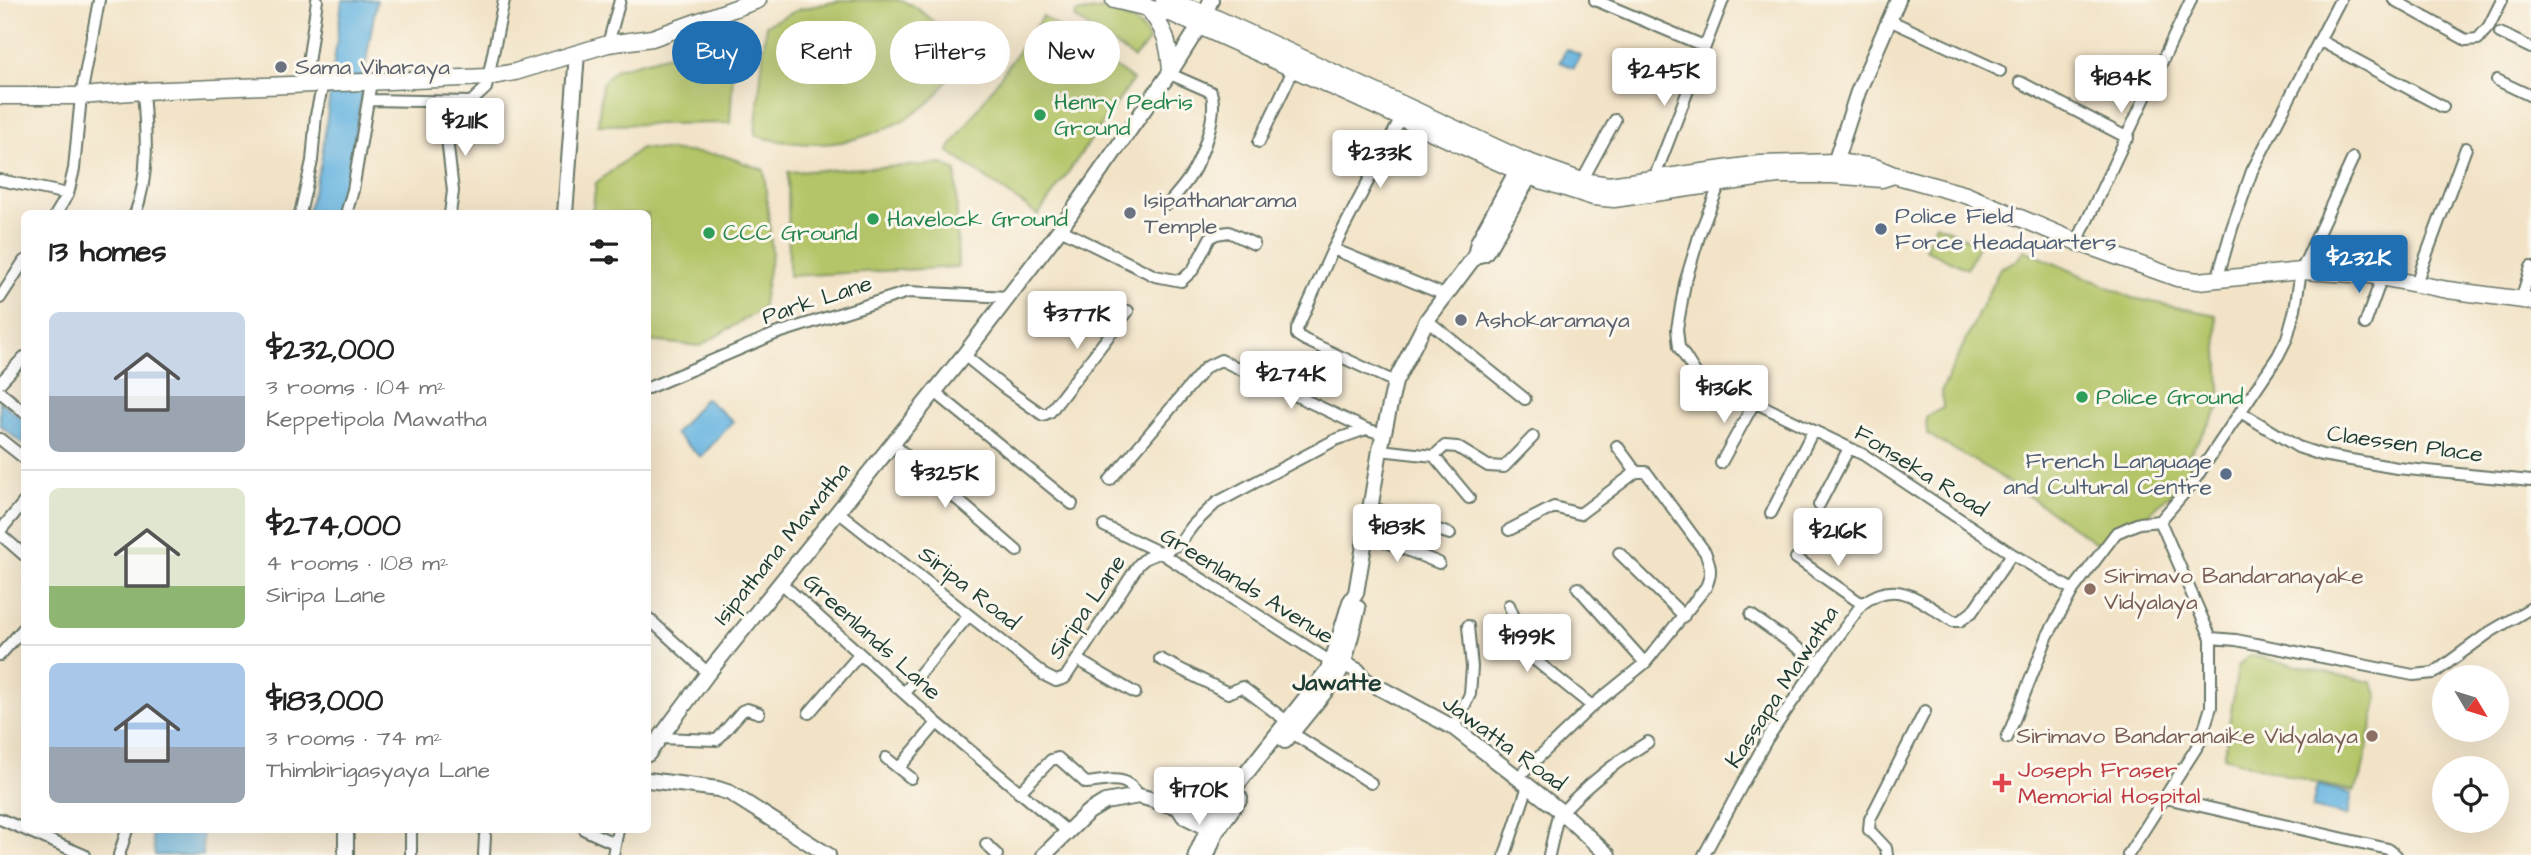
<!DOCTYPE html>
<meta charset="utf-8">
<style>
:root{--surface:#fff;--page:#f6f6f6;--text:#222;--muted:#767676;--line:#e0e0e0;--accent:#1f6fb2}
body{margin:0;font-family:"Architects Daughter",sans-serif;background:var(--page);color:var(--text);height:100vh;display:flex;flex-direction:column;font-size:26px;white-space:nowrap}
*{box-sizing:border-box;margin:0}
p{font-size:23px;color:var(--muted)}
.icon{flex:none;width:38px;height:38px;fill:none;stroke:currentColor;stroke-width:2;stroke-linecap:round;stroke-linejoin:round}
.map{position:relative;flex:1;overflow:hidden}
.sheet{position:absolute;left:21px;top:210px;width:630px;height:623px;display:flex;flex-direction:column;background:var(--surface);border-radius:10px;box-shadow:0 7px 28px #0002}
.sheet>*{flex:none}
.top-card{position:absolute;left:672px;top:21px;width:665px;height:63px;display:flex;gap:14px}
.needle{width:46px;rotate:128deg}
.controls{position:absolute;left:2432px;top:665px;display:grid;gap:14px}
.controls a{display:grid;place-items:center;width:77px;height:77px;border-radius:50%;background:var(--surface);box-shadow:0 7px 28px #0002;font-size:35px}
.price{position:absolute;translate:-50% -60px;padding:0 16px;border-radius:7px;background:#fff;color:#222;font-size:23px;line-height:46px;filter:drop-shadow(0 2px 4px #0008)}
.price::after{content:'';position:absolute;left:50%;top:42px;width:21px;height:16px;margin-left:-10px;background:inherit;clip-path:polygon(0 0,100% 0,50% 100%)}
.price.selected{background:var(--accent);color:#fff}
ul{padding:0;list-style:none}
li{display:flex;align-items:center;gap:21px;height:175px;padding:0 28px}
li+li{border-top:2px solid var(--line)}
li span{display:grid;place-items:center;flex:none;width:196px;height:140px;border-radius:10px;color:#555}
li>.icon{margin-inline-start:auto}
span .icon{width:84px;height:84px;fill:#fffc;stroke-width:1}
li b{font-size:30px}
h2{display:flex;justify-content:space-between;align-items:center;height:84px;padding:0 28px;font-size:30px}
.tag{padding:0 24px;border-radius:32px;background:var(--surface);box-shadow:0 7px 28px #0002;font-size:24px;line-height:63px}
.tag.selected{background:var(--accent);color:#fff}
.map>svg:first-child{display:block}
.green{fill:#b3c568;stroke:#69814e;stroke-width:2}
.water{fill:#66b4e0;stroke:#42788a;stroke-width:2}
.lines{fill:none;stroke-linecap:round;stroke-linejoin:round}
.minor-casing{stroke:#697767;stroke-width:14}
.major-casing{stroke:#697767;stroke-width:18}
.highway-casing{stroke:#697767;stroke-width:19}
.minor{stroke:#fff;stroke-width:10}
.major{stroke:#fff;stroke-width:14}
.highway{stroke:#fff;stroke-width:16}
.worship-dot{fill:#6b7280;stroke:#fbf7ec;stroke-width:2.5}
.leisure-dot{fill:#2e9e5b;stroke:#fbf7ec;stroke-width:2.5}
.service-dot{fill:#5c6f8a;stroke:#fbf7ec;stroke-width:2.5}
.education-dot{fill:#8d6e63;stroke:#fbf7ec;stroke-width:2.5}
.health-dot{fill:#e0444e;stroke:#fbf7ec;stroke-width:2.5}
.labels{text-anchor:middle;dominant-baseline:central;stroke-width:6;stroke-linejoin:round;paint-order:stroke}
.worship-label{font-size:23px;fill:#5b616d;stroke:#fbf7ec;text-anchor:start}
.leisure-label{font-size:23px;fill:#27864d;stroke:#fbf7ec;text-anchor:start}
.service-label{font-size:23px;fill:#4e5e75;stroke:#fbf7ec;text-anchor:start}
.street-label{font-size:23px;fill:#1f3d34;stroke:#fbf7ec}
.education-label{font-size:23px;fill:#785e54;stroke:#fbf7ec;text-anchor:start}
.health-label{font-size:23px;fill:#be3a42;stroke:#fbf7ec;text-anchor:start}
.neighbourhood-label{font-size:24px;font-weight:bold;fill:#1f3d34;stroke:#fbf7ec}
</style>
<div class="map">
<svg width="2531" height="855" viewBox="0 0 2531 855">
<rect width="100%" height="100%" fill="#fbf7ec"/>
<filter id="ink" filterUnits="userSpaceOnUse"><feTurbulence type="fractalNoise" baseFrequency=".0143" numOctaves="2"/><feDisplacementMap in="SourceGraphic" scale="14" xChannelSelector="R" yChannelSelector="G"/><feConvolveMatrix kernelMatrix="1 2 1 2 8 2 1 2 1" color-interpolation-filters="sRGB"/></filter>
<filter id="wash" filterUnits="userSpaceOnUse"><feTurbulence type="fractalNoise" baseFrequency=".00686" numOctaves="4" result="noise"/><feDisplacementMap in="SourceGraphic" scale="28" xChannelSelector="R" yChannelSelector="G"/><feGaussianBlur stdDeviation="1.57" result="paint"/><feColorMatrix in="noise" values="0 0 0 0 0 0 0 0 0 0 0 0 0 0 0 0 0 1.4 0 .05"/><feComposite in="paint" operator="in"/></filter>
<g filter="url(#wash)">
<rect width="100%" height="100%" fill="#f2e3c7"/>
<path class="green" d="M844 0C861 0 880 0 897 0 914 3 936 20 942 34 946 44 952 55 951 65 946 110 873 138 834 143 814 146 774 142 755 135L766 25 800 9Z
M1102 9C1119 15 1144 22 1149 41L1134 58 1075 18 1076 13Z
M1043 16 1133 80 1038 215 948 151Z
M735 38 730 123 598 125 602 83 616 69Z
M641 148 722 155 764 170 772 253 762 309 700 346 648 341V214L592 213 596 183Z
M943 164 956 171 958 267 789 276 788 172Z
M1936 224 1979 244 1967 269 1925 249Z
M2024 250 2133 298 2216 315 2221 406 2188 456 2198 462 2180 485 2147 515 2122 522 2106 541 2095 542 1995 473 1927 434 1926 417 1943 408 1942 390 2000 268 2017 260Z
M2249 655 2371 682 2378 696 2361 778 2354 791 2314 783 2224 757 2238 666Z"/>
<path class="water" d="M342 0H377C362 70 358 144 339 213L307 214 321 163Z
M1566 49 1580 55 1574 68 1560 62Z
M705 398 733 421 701 457 675 434Z
M0 401 24 420V445L0 425Z
M2317 785 2352 794 2347 816 2312 808Z
M151 830H202L203 855H155Z"/>
</g>
<g filter="url(#ink)">
<g class="lines">
<defs>
<path id="minor" d="M1595 0 1704 46
M2394 0 2466 40 2478 39 2489 26 2502 0
M1889 20 2000 71
M2500 33 2531 48
M2319 40 2443 107
M608 44 620 0
M2497 80 2531 96
M2020 82 2128 138
M305 84 317 0
M370 100 471 102 486 88 504 0
M443 103 453 191 450 214
M1259 142 1294 68
M0 180 68 194
M1582 181 1615 120
M1653 181 1723 0
M1720 183 1700 233 1685 283 1677 329 1679 347 1696 374 1864 455 2012 554 2073 590
M1168 204C1175 196 1183 187 1189 178 1201 160 1219 113 1211 92L1170 74
M56 214 68 194 74 169 81 96 99 0
M135 214C150 176 146 130 143 91
M300 214 312 161 316 115 323 83
M346 214 353 190 371 82
M1060 229 1155 276 1181 281 1193 270 1210 238 1216 234 1229 232 1254 244
M2077 242 2191 0
M1333 249 1445 295
M2217 280 2232 228 2252 171 2340 0
M2416 283 2466 148
M0 298 24 261
M2521 300 2531 267
M1427 320 1525 399
M2365 324 2382 277
M964 355 1006 389 1043 415 1050 412 1128 311
M1395 382 1305 340 1297 335V329L1333 249 1401 118
M0 383 24 357
M648 388 775 334 908 292 1009 297
M0 392 24 412
M935 392 1072 504
M2242 413 2298 447 2322 455 2397 468 2531 481
M0 439 24 458
M893 444 1017 551
M1617 446 1636 472
M1380 450 1434 456 1445 446 1457 447 1488 466 1504 467 1533 437
M1434 456 1469 498
M1721 463 1754 403
M1110 480 1206 367 1221 360 1366 429
M1819 505 1849 448
M1370 507 1450 534
M837 511 1041 672
M1771 513 1813 431
M1104 526 1161 553 1331 662
M1509 530 1554 507 1580 514 1636 472H1646L1705 552C1711 566 1712 573 1706 587L1645 663 1592 706 1518 777
M0 531 24 502
M0 534 24 555
M1367 534 1439 563
M1619 553 1684 616
M1796 558 1862 604
M780 582 937 723 1068 832
M1578 588 1645 663
M1509 605 1530 656 1592 706
M1751 615 1819 663
M648 618 708 673
M2211 638 2236 640 2413 675 2434 673 2490 632 2531 608
M0 655 24 628
M1160 659 1228 693 1242 687 1288 722
M1078 660 1135 693
M1044 675 1056 681 1065 678 1139 564 1146 558 1178 545 1193 525 1216 503 1335 440 1366 429 1383 434
M904 693 969 615
M809 713 860 654
M1454 728 1470 694 1472 667 1468 626
M1292 733 1371 783
M659 738 717 740 742 711 747 709 759 713
M2007 738 2048 635 2073 590 2116 533 2139 523 2160 521 2191 485 2278 356 2287 338 2295 309 2301 271 2353 158
M886 758 911 778
M899 768 937 723
M1019 793 1051 760 1058 758 1086 783C1110 781 1125 773 1139 796
M2166 798 2388 849 2396 855
M1561 813C1586 785 1616 762 1648 742
M0 819 84 855
M411 830V855
M585 830 614 843
M986 844 997 855
M119 855 127 830
M484 855 485 836
M613 855 618 830
M1505 855 1528 786
M1549 855 1559 810
M1704 855 1767 739 1819 663 1862 604C1898 576 1920 602 1953 621H1960L1972 612 2012 554
M1887 855 1886 848 1869 830 1870 819 1925 711
M2128 855 2200 742 2211 707V638L2160 521"/>
<path id="major" d="M1832 172 1858 92 1898 0
M565 214 577 53
M1475 256 1484 254 1488 249 1535 167
M1333 658 1358 671 1365 680 1454 728 1559 810 1608 855
M1285 741 1337 677 1344 663 1358 608
M648 754 708 673 964 355 1060 229 1171 71 1200 25 1211 0
M648 780 718 789 730 793 828 855
M1178 807 1184 816 1214 831
M346 855V830
M1044 855 1087 813 1105 802 1139 796 1178 807 1189 805 1221 818
M1196 855 1214 814 1327 671 1333 658 1350 602 1356 593 1380 450 1395 382 1427 320 1475 256 1478 242 1522 161
M1207 855 1216 832 1240 798"/>
<path id="highway" d="M1114 0 1173 14 1531 177 1593 197 1614 199 1777 175H1831L1882 179 1894 175
M1164 0 1205 13 1523 160 1582 181 1609 185 1760 164 1836 162 1875 167 1894 175 1966 195 2077 242 2177 278 2198 281 2301 271 2369 275 2448 290 2531 301
M1146 6C1165 29 1169 41 1171 71
M0 96H81L143 91 488 77 515 72 608 44 652 38 758 0"/>
</defs>
<use href="#minor" class="minor-casing"/>
<use href="#major" class="major-casing"/>
<use href="#highway" class="highway-casing"/>
<use href="#minor" class="minor"/>
<use href="#major" class="major"/>
<use href="#highway" class="highway"/>
</g>
</g>
<g class="worship-dot">
<circle cx="281" cy="67" r="7"/>
<circle cx="1130" cy="213" r="7"/>
<circle cx="1461" cy="320" r="7"/>
</g>
<g class="leisure-dot">
<circle cx="1040" cy="115" r="7"/>
<circle cx="873" cy="219" r="7"/>
<circle cx="709" cy="233" r="7"/>
<circle cx="2082" cy="397" r="7"/>
</g>
<g class="service-dot">
<circle cx="1881" cy="229" r="7"/>
<circle cx="2226" cy="474" r="7"/>
</g>
<g class="education-dot">
<circle cx="2090" cy="589" r="7"/>
<circle cx="2372" cy="736" r="7"/>
</g>
<path class="health-dot" d="M1998.5 772.5h7v7h7v7h-7v7h-7v-7h-7v-7h7z"/>
<g class="labels">
<g class="worship-label">
<text x="295" y="67">Sama Viharaya</text>
<text x="1144" y="200">Isipathanarama<tspan x="1144" dy="26">Temple</tspan></text>
<text x="1475" y="320">Ashokaramaya</text>
</g>
<g class="leisure-label">
<text x="1054" y="102">Henry Pedris<tspan x="1054" dy="26">Ground</tspan></text>
<text x="887" y="219">Havelock Ground</text>
<text x="723" y="233">CCC Ground</text>
<text x="2096" y="397">Police Ground</text>
</g>
<g class="service-label">
<text x="1895" y="216">Police Field<tspan x="1895" dy="26">Force Headquarters</tspan></text>
<text x="2212" y="461" text-anchor="end">French Language<tspan x="2212" dy="26">and Cultural Centre</tspan></text>
</g>
<g class="street-label">
<text transform="translate(817 300) rotate(-18)">Park Lane</text>
<text transform="translate(2405 444) rotate(8)">Claessen Place</text>
<text transform="translate(1921 471) rotate(32)">Fonseka Road</text>
<text transform="translate(782 544) rotate(-51)">Isipathana Mawatha</text>
<text transform="translate(1247 586) rotate(32)">Greenlands Avenue</text>
<text transform="translate(969 588) rotate(38)">Siripa Road</text>
<text transform="translate(1087 607) rotate(-56)">Siripa Lane</text>
<text transform="translate(872 637) rotate(42)">Greenlands Lane</text>
<text transform="translate(1782 687) rotate(-57)">Kassapa Mawatha</text>
<text transform="translate(1504 743) rotate(36)">Jawatta Road</text>
</g>
<g class="education-label">
<text x="2104" y="576">Sirimavo Bandaranayake<tspan x="2104" dy="26">Vidyalaya</tspan></text>
<text x="2358" y="736" text-anchor="end">Sirimavo Bandaranaike Vidyalaya</text>
</g>
<g class="health-label">
<text x="2018" y="770">Joseph Fraser<tspan x="2018" dy="26">Memorial Hospital</tspan></text>
</g>
<g class="neighbourhood-label">
<text x="1337" y="683">Jawatte</text>
</g>
</g>
</svg>
<div class="controls">
<a><svg class="needle" viewBox="-14 -14 28 28"><path d="M0-13l5 13h-10z" fill="#e53935"/><path d="M0 13l5-13h-10z" fill="#767676"/></svg></a>
<a><svg class="icon" aria-label="locate" viewBox="0 0 24 24"><circle cx="12" cy="12" r="6"/><path d="M12 2v4M12 18v4M2 12h4M18 12h4"/></svg></a>
</div>
<b class="price" style="left:1664px;top:108px">$245K</b>
<b class="price" style="left:2121px;top:115px">$184K</b>
<b class="price" style="left:465px;top:158px">$211K</b>
<b class="price" style="left:1380px;top:190px">$233K</b>
<b class="price selected" style="left:2359px;top:295px">$232K</b>
<b class="price" style="left:1077px;top:351px">$377K</b>
<b class="price" style="left:1291px;top:411px">$274K</b>
<b class="price" style="left:1724px;top:425px">$136K</b>
<b class="price" style="left:945px;top:510px">$325K</b>
<b class="price" style="left:1397px;top:564px">$183K</b>
<b class="price" style="left:1838px;top:568px">$216K</b>
<b class="price" style="left:1527px;top:674px">$199K</b>
<b class="price" style="left:1199px;top:827px">$170K</b>
<div class="top-card">
<a class="tag selected">Buy</a>
<a class="tag">Rent</a>
<a class="tag">Filters</a>
<a class="tag">New</a>
</div>
<section class="sheet">
<h2>13 homes<svg class="icon" aria-label="filters" viewBox="0 0 24 24"><path d="M4 7h16M4 17h16"/><circle cx="9" cy="7" r="2"/><circle cx="15" cy="17" r="2"/></svg></h2>
<ul>
<li><span style="background:linear-gradient(#c9d6e8 60%,#9aa5b1 0)"><svg class="icon" aria-label="home" viewBox="0 0 24 24"><path d="M3 11l9-7 9 7M6 9v11h12V9"/></svg></span><div><b>$232,000</b><p>3 rooms · 104 m²</p><p>Keppetipola Mawatha</p></div></li>
<li><span style="background:linear-gradient(#dfe7d0 70%,#8fb573 0)"><svg class="icon" aria-label="home" viewBox="0 0 24 24"><path d="M3 11l9-7 9 7M6 9v11h12V9"/></svg></span><div><b>$274,000</b><p>4 rooms · 108 m²</p><p>Siripa Lane</p></div></li>
<li><span style="background:linear-gradient(#a9c7e8 60%,#9aa5b1 0)"><svg class="icon" aria-label="home" viewBox="0 0 24 24"><path d="M3 11l9-7 9 7M6 9v11h12V9"/></svg></span><div><b>$183,000</b><p>3 rooms · 74 m²</p><p>Thimbirigasyaya Lane</p></div></li>
</ul>
</section>
</div>
